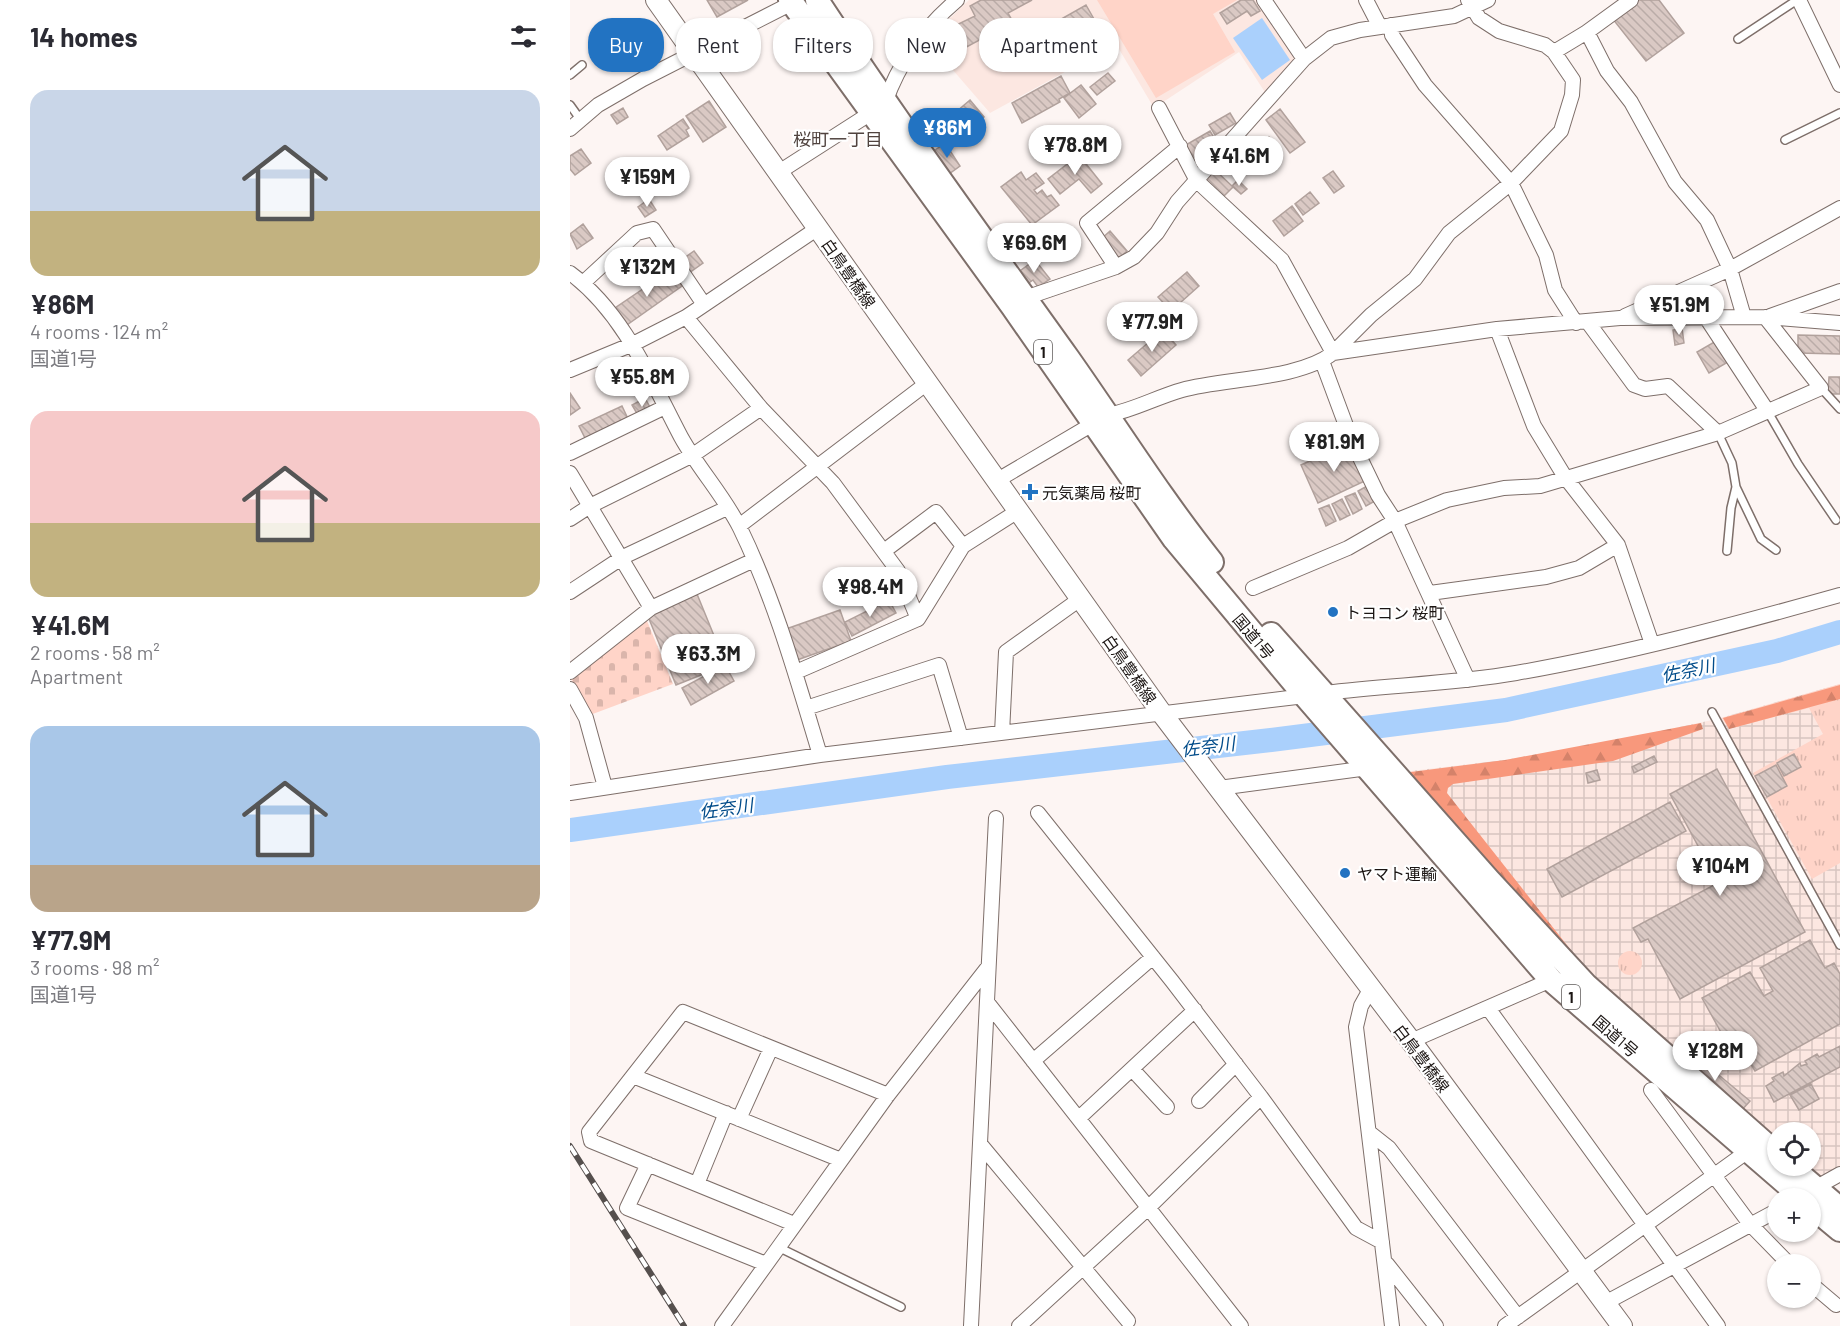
<!DOCTYPE html>
<meta charset="utf-8">
<style>
:root{--surface:#fff;--page:#f2f2f3;--text:#2b2b33;--muted:#7c7c81;--accent:#2273c2}
body{margin:0;font-family:Barlow,"Noto Sans JP",sans-serif;background:var(--page);color:var(--text);height:100vh;display:flex;flex-direction:column;font-size:22px;white-space:nowrap}
*{box-sizing:border-box;margin:0}
p{font-size:20px;color:var(--muted)}
.icon{flex:none;width:33px;height:33px;fill:none;stroke:currentColor;stroke-width:2;stroke-linecap:round;stroke-linejoin:round}
.map{position:relative;flex:1;overflow:hidden}
.details{display:flex;flex-direction:column;background:var(--surface);width:570px}
.details>*{flex:none}
.top-card{position:absolute;left:18px;top:18px;width:570px;height:54px;display:flex;gap:12px}
.fabs{position:absolute;left:1197px;top:1122px;display:grid;gap:12px}
.fabs a{display:grid;place-items:center;width:54px;height:54px;border-radius:50%;background:var(--surface);box-shadow:0 2px 4px #0004;font-size:30px}
.price{position:absolute;translate:-50% -51px;padding:0 14px;border-radius:21px;background:#fff;color:#222;font-size:20px;line-height:39px;filter:drop-shadow(0 2px 3px #0008)}
.price::after{content:'';position:absolute;left:50%;top:36px;width:18px;height:14px;margin-left:-9px;background:inherit;clip-path:polygon(0 0,100% 0,50% 100%)}
.price.selected{background:var(--accent);color:#fff}
ul{padding:0;list-style:none}
li{display:grid;align-content:center;gap:12px;height:318px;padding:0 30px}
li span{display:grid;place-items:center;height:186px;border-radius:18px;color:#555}
li>.icon{margin-inline-start:auto}
span .icon{width:108px;height:108px;fill:#fffc;stroke-width:1}
li b{font-size:26px}
h2{display:flex;justify-content:space-between;align-items:center;height:72px;padding:0 30px;font-size:26px}
.pill{padding:0 21px;border-radius:24px;background:var(--surface);box-shadow:0 2px 4px #0004;font-size:21px;line-height:54px}
.pill.selected{background:var(--accent);color:#fff}
main{display:flex;flex:1;min-height:0}
.map>svg:first-child{display:block}
.built{fill:#fce7e1}
.industrial{fill:url(#industrial-grid)}
.grass{fill:url(#grass-tufts)}
.forest{fill:url(#forest-firs)}
.cemetery{fill:url(#cemetery-stones)}
.pitch{fill:#ffd4c8}
.water{fill:#aad0fc}
.lines{fill:none;stroke-linecap:round;stroke-linejoin:round}
.river{stroke:#aad0fc;stroke-width:24}
.building{fill:url(#building-back-hatch);stroke:#b1a19c;stroke-width:1.5}
.service-casing{stroke:#7e6f6a;stroke-width:10}
.minor-casing{stroke:#7e6f6a;stroke-width:16}
.secondary-casing{stroke:#7e6f6a;stroke-width:22}
.trunk-casing{stroke:#7e6f6a;stroke-width:26}
.service{stroke:#fff;stroke-width:7}
.minor{stroke:#fff;stroke-width:14}
.secondary{stroke:#fff;stroke-width:20}
.trunk{stroke:#fff;stroke-width:22}
.rail-casing{stroke:#554f4d;stroke-width:6}
.rail{stroke:#fff;stroke-width:4;stroke-dasharray:11;stroke-linecap:butt}
.poi-dot{fill:#2273c2;stroke:#fff;stroke-width:2}
.labels{text-anchor:middle;dominant-baseline:central;stroke-width:4.5;stroke-linejoin:round;paint-order:stroke}
.shield{fill:#fff;stroke:#5f5b5a;stroke-width:1.5}
.shield-label{font-size:15px;font-weight:bold;fill:#1b1513}
.street-label{font-size:16px;fill:#1b1513;stroke:#fff}
.poi-label{font-size:16px;fill:#1b1513;stroke:#fff;text-anchor:start}
.neighbourhood-label{font-size:18px;fill:#50433f;stroke:#fff}
.water-label{font-size:18px;font-style:italic;fill:#024c8a;stroke:#fff}
</style>
<main>
<section class="details">
<h2>14 homes<svg class="icon" aria-label="filters" viewBox="0 0 24 24"><path d="M4 7h16M4 17h16"/><circle cx="9" cy="7" r="2"/><circle cx="15" cy="17" r="2"/></svg></h2>
<ul>
<li><span style="background:linear-gradient(#c9d6e8 65%,#c2b280 0)"><svg class="icon" aria-label="home" viewBox="0 0 24 24"><path d="M3 11l9-7 9 7M6 9v11h12V9"/></svg></span><div><b>¥86M</b><p>4 rooms · 124 m²</p><p>国道1号</p></div></li>
<li><span style="background:linear-gradient(#f6c9c9 60%,#c2b280 0)"><svg class="icon" aria-label="home" viewBox="0 0 24 24"><path d="M3 11l9-7 9 7M6 9v11h12V9"/></svg></span><div><b>¥41.6M</b><p>2 rooms · 58 m²</p><p>Apartment</p></div></li>
<li><span style="background:linear-gradient(#a9c7e8 75%,#b9a48a 0)"><svg class="icon" aria-label="home" viewBox="0 0 24 24"><path d="M3 11l9-7 9 7M6 9v11h12V9"/></svg></span><div><b>¥77.9M</b><p>3 rooms · 98 m²</p><p>国道1号</p></div></li>
</ul>
</section>
<div class="map">
<svg width="1270" height="1326" viewBox="0 0 1270 1326">
<defs>
<pattern id="industrial-grid" width="8" height="8" patternUnits="userSpaceOnUse" patternTransform="scale(1.5)"><rect width="8" height="8" fill="#fce7e1"/><path d="M0 4h8M4 0v8" fill="none" stroke="#d7c5c0"/></pattern>
<pattern id="grass-tufts" width="24" height="20" patternUnits="userSpaceOnUse" patternTransform="scale(1.5)"><rect width="24" height="20" fill="#ffd4c8"/><path d="M3 7l-1-3M5 7V3M7 7l1-3M15 17l-1-3M17 17v-4M19 17l1-3" fill="none" stroke="#dab5ab"/></pattern>
<pattern id="forest-firs" width="22" height="20" patternUnits="userSpaceOnUse" patternTransform="scale(1.5)"><rect width="22" height="20" fill="#f8987c"/><path d="M5 1l3.5 6h-7zM16 11l3.5 6h-7z" fill="#d4826a"/></pattern>
<pattern id="cemetery-stones" width="16" height="16" patternUnits="userSpaceOnUse" patternTransform="scale(1.5)"><rect width="16" height="16" fill="#ffd4c8"/><path d="M2 7V4a2 2 0 0 1 4 0v3zM10 15v-3a2 2 0 0 1 4 0v3z" fill="#dab5ab"/></pattern>
<pattern id="building-back-hatch" width="6" height="6" patternUnits="userSpaceOnUse" patternTransform="scale(1.5)"><rect width="6" height="6" fill="#dac9c4"/><path d="M-1 5l2 2M0 0l6 6M5-1l2 2" fill="none" stroke="#baaca8"/></pattern>
</defs>
<rect width="100%" height="100%" fill="#fdf5f3"/>
<path class="built" d="M399 0H690L732 60 698 97 669 52 584 108 546 44 420 113 357 40Z"/>
<path class="industrial" d="M1270 684V1170L1248 1181 1231 1166H1240V1132H1208L1207 1145 1036 997 832 772 935 760 1039 742 1147 719Z"/>
<path class="grass" d="M1270 684V863L1242 879 1183 773 1253 734 1239 708 1159 729 1152 718Z
M1048 963a12 12 0 1 1 24 0a12 12 0 1 1-24 0Z"/>
<path class="forest" d="M1270 685V699L1159 729 1153 718Z
M1131 723 1133 729 1043 761 883 784 878 788 877 793 1015 968 833 773 935 760Z"/>
<path class="cemetery" d="M75 616 103 684 20 715 0 677Z"/>
<path class="pitch" d="M527 0H667L643 14 665 52 586 98Z"/>
<path class="water" d="M692 18 720 60 692 80 663 38Z"/>
<g class="lines">
<path class="river" d="M0 830 377 777 701 740 936 710 1207 651 1270 632"/>
</g>
<path class="building" d="M137 0H178L147 17Z
M411 0H462L438 13 443 22 378 57 368 34 405 16 400 6Z
M671 0H683L690 11 681 16 677 11 657 24 650 13Z
M1066 0H1089L1114 33 1076 61 1042 18Z
M516 5 537 42 490 67 470 31Z
M538 73 545 81 527 95 520 87Z
M491 76 500 93 489 99 490 102 452 123 442 103Z
M511 85 526 104 509 118 494 98Z
M400 100 414 117 387 140 373 123Z
M139 101 156 127 133 142 116 116Z
M53 108 58 117 47 124 41 115Z
M710 109 735 142 720 153 696 120Z
M660 113 666 123 645 135 639 125Z
M113 119 119 128 116 130 119 136 97 150 88 136Z
M640 131 649 146 623 161 614 146Z
M699 137 711 150 690 171 678 159 683 154 679 150 689 140 693 144Z
M375 143 390 166 379 174 364 151Z
M11 149 21 163 5 175 0 169V156Z
M509 155 532 184 521 193 509 179 490 194 478 179Z
M644 169 663 187 652 198 634 180Z
M763 171 774 186 764 193 753 178Z
M451 172 456 180 466 173 474 183 464 190 467 194 472 190 477 197 481 195 489 205 462 225 431 187Z
M668 180 677 189 671 194 662 186Z
M740 192 749 203 733 215 725 204Z
M79 199 86 210 75 217 68 207Z
M722 206 733 221 714 236 703 221Z
M13 224 23 238 7 249 0 234Z
M540 231 557 251 547 260 530 240Z
M447 235 456 246 440 258 431 247Z
M124 251 133 263 119 273 110 261Z
M465 260 480 279 468 287 463 280 456 285 447 273Z
M101 270 112 286 54 327 42 310Z
M617 272 629 286 601 311 588 297Z
M1112 328 1114 343 1105 345 1103 330Z
M593 330 606 345 571 376 558 360Z
M1228 335 1270 336V354L1228 353Z
M1146 341 1158 362 1139 373 1127 352Z
M1259 377H1270V394H1258Z
M0 393 10 408 0 415Z
M75 398 82 411 69 417 62 405Z
M52 406 59 421 17 442 9 426Z
M780 443 797 480 748 503 731 465Z
M797 486 805 501 796 506 788 491Z
M785 493 792 509 783 514 775 497Z
M772 499 780 515 770 520 762 504Z
M759 505 766 521 756 526 749 509Z
M127 594 156 665 106 685 77 614Z
M319 600 326 613 282 636 275 622Z
M270 610 281 641 227 660 216 629Z
M155 665 164 681 121 705 112 688Z
M1224 754 1231 767 1214 776 1207 763Z
M1084 756 1087 762 1064 773 1062 767Z
M1206 765 1217 786 1197 797 1185 776Z
M1147 769 1235 932 1110 999 1078 939 1071 942 1063 928 1148 883 1100 794Z
M1027 770 1030 780 1018 783 1016 773Z
M1100 802 1116 831 992 897 977 869Z
M1240 940 1255 968 1264 963 1270 974V1024L1185 1071 1172 1049 1163 1054 1132 998 1180 972 1194 996 1203 991 1190 968Z
M1270 1046V1067L1204 1102 1196 1086 1204 1081 1202 1078 1213 1072 1214 1076 1230 1063 1231 1066 1237 1064 1235 1061 1247 1054 1249 1057Z
M1120 1051 1180 1101 1170 1112 1111 1062Z
M1241 1084 1249 1099 1229 1110 1220 1095Z"/>
<g class="lines">
<defs>
<path id="service" d="M1168 39 1227 0
M0 75 12 65
M0 105 10 119
M1215 140 1270 113
M1251 388 1270 409
M1198 412 1228 464 1266 520
M1148 433 1162 463 1166 487 1191 539 1206 550
M1157 551 1161 508 1166 487
M1142 712 1270 945
M208 1247 331 1307"/>
<path id="minor" d="M694 0 734 59
M796 0 810 27
M1229 0 1270 85
M821 25 822 35 855 85 941 183 976 255 985 290 1006 323
M1017 32 1061 0
M984 52 1017 32 1037 71 1061 102 1105 182 1137 220 1160 269 1174 317
M315 103C329 62 354 28 387 0
M589 108 627 181 712 260 763 353 801 315 845 279 879 233 941 183 991 131 1002 95 1003 80 984 52 975 45 929 31 909 18 898 0
M0 129 28 105 73 79 222 3
M209 172 301 113
M546 267 517 223 610 146
M0 273C54 313 81 380 111 437 128 468 154 496 170 528 205 600 227 679 250 755
M13 283 67 233 83 229 133 303
M455 298 546 267 564 257 587 233 607 202 734 59 761 38 790 30 884 16 918 0
M1055 316 1160 269 1270 208
M1200 316 1270 291
M116 317 191 408 263 483 328 571 348 619
M1137 319 1198 412
M1017 321 1064 385 1075 389 1098 386 1148 433
M927 329 964 426 995 477 1048 545 1082 644
M752 361 781 439 808 495 825 521 898 680
M0 370 63 344 116 317 248 228
M0 453 95 407
M0 473 81 608
M426 481 538 415C564 410 587 397 612 390 655 378 728 380 763 353L927 329 1050 318 1195 317 1270 323
M0 519 20 506 123 455 191 408
M169 526 356 384
M314 551 366 512 393 546
M683 588 778 548 825 521 877 500 934 488 970 486 1071 456 1148 433 1251 388 1195 317
M0 592 53 557 157 508
M860 593 976 577 1009 568 1048 545
M0 672 81 608 184 560
M226 672 348 619 393 546 448 511
M0 689 16 718 35 787
M755 693C818 685 883 684 946 673 1055 654 1163 625 1270 595
M236 708 369 665 391 738
M432 733 436 652 510 599
M649 788 798 768
M0 793 250 755 735 696
M468 813 602 981 691 1097 786 1228 812 1242
M801 988 791 1006 786 1027 822 1326
M417 1002 671 1326
M918 1008 1148 1326
M841 1041 981 980
M463 1061 583 957
M562 1069 597 1107
M63 1076 271 1160
M1081 1090 1180 1224 1219 1264
M629 1101 666 1064
M509 1118 625 1010
M169 1119 201 1048
M800 1133 819 1148 948 1317
M411 1145 558 1321
M78 1164 57 1208 196 1264
M127 1184 156 1113
M1245 1188 1270 1174
M224 1224 21 1141 19 1132 113 1012 318 1095
M817 1264 866 1326
M1240 1283 1266 1305
M1035 1303 1208 1210
M152 1326 318 1095 418 967
M401 1326 426 818
M449 1326 578 1208 691 1097
M935 1326 1178 1151"/>
<path id="secondary" d="M86 0 593 715 841 1041 1052 1326"/>
<path id="trunk" d="M220 0 442 306 604 539 735 696 981 980 1233 1198
M247 0C327 122 413 239 498 358 546 426 590 497 642 562
M701 634 919 880 1016 985 1208 1155
M1220 1166 1270 1209
M1240 1205 1270 1230"/>
</defs>
<use href="#service" class="service-casing"/>
<use href="#minor" class="minor-casing"/>
<use href="#secondary" class="secondary-casing"/>
<use href="#trunk" class="trunk-casing"/>
<use href="#service" class="service"/>
<use href="#minor" class="minor"/>
<use href="#secondary" class="secondary"/>
<use href="#trunk" class="trunk"/>
<defs>
<path id="rail" d="M0 1146 114 1326"/>
</defs>
<use href="#rail" class="rail-casing"/>
<use href="#rail" class="rail"/>
</g>
<g class="poi-dot">
<path d="M457 483h6v6h6v6h-6v6h-6v-6h-6v-6h6z"/>
<circle cx="763" cy="612" r="6"/>
<circle cx="775" cy="873" r="6"/>
</g>
<g class="labels">
<g class="shield">
<rect x="464" y="340" width="18" height="24" rx="4.5"/>
<rect x="992" y="985" width="18" height="24" rx="4.5"/>
</g>
<g class="shield-label">
<text x="473" y="352">1</text>
<text x="1001" y="997">1</text>
</g>
<g class="street-label">
<text transform="translate(279 273) rotate(55)">白鳥豊橋線</text>
<text transform="translate(684 636) rotate(50)">国道1号</text>
<text transform="translate(560 669) rotate(55)">白鳥豊橋線</text>
<text transform="translate(1046 1036) rotate(41)">国道1号</text>
<text transform="translate(852 1058) rotate(53)">白鳥豊橋線</text>
</g>
<g class="poi-label">
<text x="472" y="492">元気薬局 桜町</text>
<text x="775" y="612">トヨコン 桜町</text>
<text x="787" y="873">ヤマト運輸</text>
</g>
<g class="neighbourhood-label">
<text x="268" y="139">桜町一丁目</text>
</g>
<g class="water-label">
<text transform="translate(1118 670) rotate(-12)">佐奈川</text>
<text transform="translate(638 746) rotate(-7)">佐奈川</text>
<text transform="translate(156 808) rotate(-8)">佐奈川</text>
</g>
</g>
</svg>
<div class="fabs">
<a><svg class="icon" aria-label="locate" viewBox="0 0 24 24"><circle cx="12" cy="12" r="6"/><path d="M12 2v4M12 18v4M2 12h4M18 12h4"/></svg></a>
<a>+</a>
<a>−</a>
</div>
<b class="price selected" style="left:377px;top:159px">¥86M</b>
<b class="price" style="left:505px;top:176px">¥78.8M</b>
<b class="price" style="left:669px;top:187px">¥41.6M</b>
<b class="price" style="left:77px;top:208px">¥159M</b>
<b class="price" style="left:464px;top:274px">¥69.6M</b>
<b class="price" style="left:77px;top:298px">¥132M</b>
<b class="price" style="left:1109px;top:336px">¥51.9M</b>
<b class="price" style="left:582px;top:353px">¥77.9M</b>
<b class="price" style="left:72px;top:408px">¥55.8M</b>
<b class="price" style="left:764px;top:473px">¥81.9M</b>
<b class="price" style="left:300px;top:618px">¥98.4M</b>
<b class="price" style="left:138px;top:685px">¥63.3M</b>
<b class="price" style="left:1150px;top:897px">¥104M</b>
<b class="price" style="left:1145px;top:1082px">¥128M</b>
<div class="top-card">
<a class="pill selected">Buy</a>
<a class="pill">Rent</a>
<a class="pill">Filters</a>
<a class="pill">New</a>
<a class="pill">Apartment</a>
</div>
</div>
</main>
